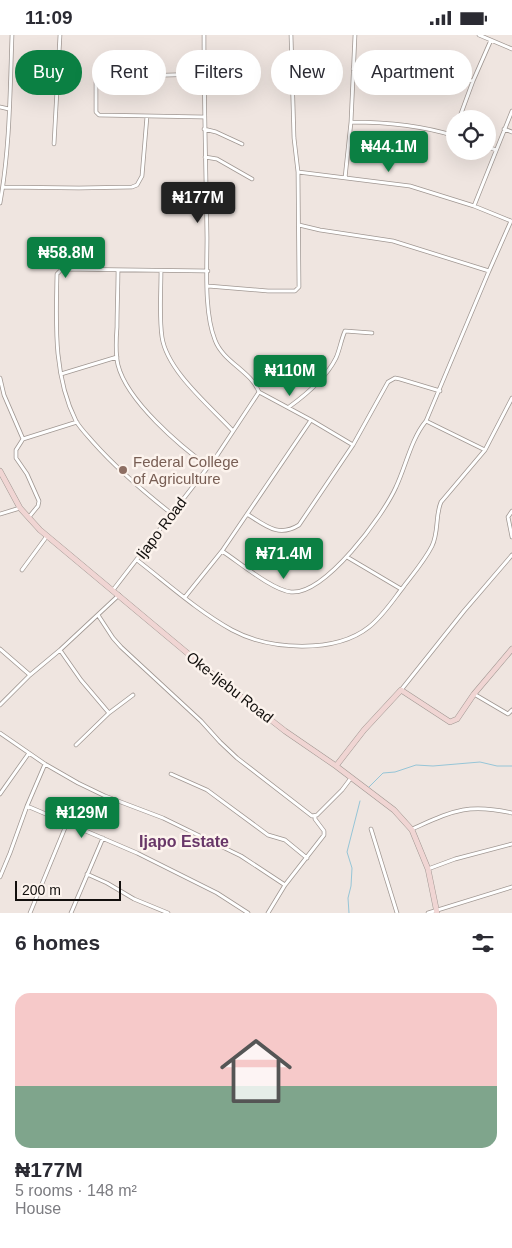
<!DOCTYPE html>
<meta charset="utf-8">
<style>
:root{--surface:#fff;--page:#f2f2f3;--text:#2b2b33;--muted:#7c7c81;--accent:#0b8043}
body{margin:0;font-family:Helvetica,sans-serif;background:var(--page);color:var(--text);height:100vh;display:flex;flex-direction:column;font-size:19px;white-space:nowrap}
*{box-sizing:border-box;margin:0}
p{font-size:16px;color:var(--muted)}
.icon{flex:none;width:28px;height:28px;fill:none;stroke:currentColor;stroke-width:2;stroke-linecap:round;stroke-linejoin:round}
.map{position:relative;height:878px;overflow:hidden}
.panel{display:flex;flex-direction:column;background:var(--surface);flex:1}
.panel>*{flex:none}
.guide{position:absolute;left:15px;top:15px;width:482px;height:45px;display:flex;gap:10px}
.controls{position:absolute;left:446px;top:75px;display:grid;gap:10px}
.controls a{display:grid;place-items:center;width:50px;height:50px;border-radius:50%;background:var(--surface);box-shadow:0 5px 20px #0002;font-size:25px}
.scale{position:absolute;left:15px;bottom:12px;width:106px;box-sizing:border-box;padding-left:5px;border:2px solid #120f0d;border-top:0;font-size:14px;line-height:18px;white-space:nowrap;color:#120f0d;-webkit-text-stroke:4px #fcf3ed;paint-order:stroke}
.price{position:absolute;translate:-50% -42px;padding:0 11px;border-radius:5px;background:var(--accent);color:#fff;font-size:16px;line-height:32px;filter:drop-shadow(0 1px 2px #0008)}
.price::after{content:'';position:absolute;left:50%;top:30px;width:15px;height:11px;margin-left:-8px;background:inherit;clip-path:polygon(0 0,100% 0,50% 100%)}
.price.active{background:#222;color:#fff}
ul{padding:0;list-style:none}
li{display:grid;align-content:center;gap:10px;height:265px;padding:0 15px}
li span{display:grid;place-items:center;height:155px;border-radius:15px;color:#555}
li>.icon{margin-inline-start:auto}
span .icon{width:90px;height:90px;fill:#fffc;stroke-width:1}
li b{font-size:21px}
h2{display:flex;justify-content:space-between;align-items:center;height:60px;padding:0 15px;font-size:21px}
.tag{padding:0 18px;border-radius:22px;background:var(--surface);box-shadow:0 5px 20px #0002;font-size:18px;line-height:45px}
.tag.active{background:var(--accent);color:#fff}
.status{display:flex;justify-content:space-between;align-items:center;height:35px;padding:0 25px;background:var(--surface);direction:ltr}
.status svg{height:14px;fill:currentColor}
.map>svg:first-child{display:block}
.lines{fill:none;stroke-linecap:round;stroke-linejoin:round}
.stream{stroke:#96c5d7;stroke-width:1}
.street-casing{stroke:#a09792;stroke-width:4.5}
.secondary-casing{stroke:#a09792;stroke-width:6}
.street{stroke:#fff;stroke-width:3}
.secondary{stroke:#f0d5d3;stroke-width:5}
.education-dot{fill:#8d6e63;stroke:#fcf3ed;stroke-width:2}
.labels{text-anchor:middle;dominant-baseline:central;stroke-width:5;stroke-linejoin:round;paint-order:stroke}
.education-label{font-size:15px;fill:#785e54;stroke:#fcf3ed;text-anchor:start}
.street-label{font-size:15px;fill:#120f0d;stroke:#fcf3ed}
.neighbourhood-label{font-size:16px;font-weight:bold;fill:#683668;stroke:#fcf3ed}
</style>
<div class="status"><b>11:09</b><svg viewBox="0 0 49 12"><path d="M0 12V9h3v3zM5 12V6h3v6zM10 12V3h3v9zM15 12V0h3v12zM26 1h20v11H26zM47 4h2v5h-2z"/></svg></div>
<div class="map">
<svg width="512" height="878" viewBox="0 0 512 878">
<rect width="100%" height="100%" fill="#efe5e0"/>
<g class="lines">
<path class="stream" d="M368 753 383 738 395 737 416 730 433 731 480 727 497 731H512
M349 878 348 863 351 851 352 833 347 817 360 766"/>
<defs>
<path id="street" d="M204 0C204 68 206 135 207 203 207 232 204 278 215 305 223 327 251 336 259 357L311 385
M479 0 512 14
M353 34 397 36 473 46 491 5
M0 72 9 74
M204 82 99 80 96 77V46L97 43 102 42 204 39
M459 84 473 46
M351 87C387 87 420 90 455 101
M204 94 216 97 242 109
M504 94 512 97
M54 109 60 0
M488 112 496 115
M205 122 217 124 252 144
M298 137 410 151 474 171 511 186
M345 143 351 87 355 0
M3 152 79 153 132 152 137 150 142 141 147 81
M0 168C10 113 10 56 12 0
M474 171 512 76
M299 190 320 195 393 206 489 236 511 186
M118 235C118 254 117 273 117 292 116 305 115 318 118 330 127 366 180 411 209 432
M161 236C161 257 159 281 162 302 167 336 210 371 233 396
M208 251 268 256H295L299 252 298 137 294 103 291 0
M61 339 117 322
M0 343 4 360 23 404
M289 372C307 359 326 343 336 323 340 314 341 305 345 296L372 298
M485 415 426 386 489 236
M512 476 508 482 512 502
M0 479 20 473
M172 479C144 457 117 434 93 407 87 400 80 393 76 386 53 340 56 288 57 239L62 234 208 236
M247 479C265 490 278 503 299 490L353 410 388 347 395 343 400 344 440 356
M29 482 38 471 39 466 27 439 16 423V415L23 404 77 387
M222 516C239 527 272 555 291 557 325 560 383 481 396 452 406 431 411 404 426 386
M347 522 401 554
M137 525C168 549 198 576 232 595 269 615 335 619 369 592 383 581 393 565 404 551 413 539 425 525 432 511 439 497 435 481 441 467L485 415 512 363
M22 535 47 501
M113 555 218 419 259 357
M185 562 222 516 311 385 353 410
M98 580 113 603 121 612 201 686 220 707 237 723 312 781 317 780 342 755 351 743
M0 614 30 640
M60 615 81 645 109 678 133 660
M401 655 464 576 512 520
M474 659 508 679 512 675
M0 670 30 640 60 615 119 560
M0 698 45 729 78 748 105 761 163 783 241 821 285 850
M76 710 109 678
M171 739 207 755 268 800 285 805 307 823
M0 759 29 718
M27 771 67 788 30 878
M67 788 137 818 217 858 248 878
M371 794 397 878
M412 794C453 776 467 768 512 778
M428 834 455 824 512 809
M87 839 107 848 134 864 168 878
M0 842 10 818 27 771 45 729
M71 878 103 803
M268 878 285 850 324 800V796L315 784V781
M428 878 512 852"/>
<path id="secondary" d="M0 436 20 473 40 495 216 642 285 696 336 731 394 775 412 795 428 834 437 878
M336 731 364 695 401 655 450 687 457 684 474 659 512 614"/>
</defs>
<use href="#street" class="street-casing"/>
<use href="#secondary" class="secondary-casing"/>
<use href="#street" class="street"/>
<use href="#secondary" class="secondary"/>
</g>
<circle class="education-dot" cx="123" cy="435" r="5"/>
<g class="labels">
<g class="education-label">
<text x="133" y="426">Federal College<tspan x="133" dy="17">of Agriculture</tspan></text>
</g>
<g class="street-label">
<text transform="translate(161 493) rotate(-53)">Ijapo Road</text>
<text transform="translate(230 652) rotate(38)">Oke-Ijebu Road</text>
</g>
<g class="neighbourhood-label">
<text x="184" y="806">Ijapo Estate</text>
</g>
</g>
</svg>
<div class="controls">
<a><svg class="icon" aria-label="locate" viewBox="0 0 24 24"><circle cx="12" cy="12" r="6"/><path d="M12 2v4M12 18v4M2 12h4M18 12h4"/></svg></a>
</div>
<div class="scale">200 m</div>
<b class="price" style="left:389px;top:138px">₦44.1M</b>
<b class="price active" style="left:198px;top:189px">₦177M</b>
<b class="price" style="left:66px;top:244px">₦58.8M</b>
<b class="price" style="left:290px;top:362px">₦110M</b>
<b class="price" style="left:284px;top:545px">₦71.4M</b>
<b class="price" style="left:82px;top:804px">₦129M</b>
<div class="guide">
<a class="tag active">Buy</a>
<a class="tag">Rent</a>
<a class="tag">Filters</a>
<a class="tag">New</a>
<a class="tag">Apartment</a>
</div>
</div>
<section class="panel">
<h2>6 homes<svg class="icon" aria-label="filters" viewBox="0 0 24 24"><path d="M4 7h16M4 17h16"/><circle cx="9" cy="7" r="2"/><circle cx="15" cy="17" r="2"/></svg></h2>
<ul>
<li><span style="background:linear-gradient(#f6c9c9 60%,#7fa58c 0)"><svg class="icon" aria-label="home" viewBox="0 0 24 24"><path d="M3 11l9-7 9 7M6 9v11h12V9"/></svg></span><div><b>₦177M</b><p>5 rooms · 148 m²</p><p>House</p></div></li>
</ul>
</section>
